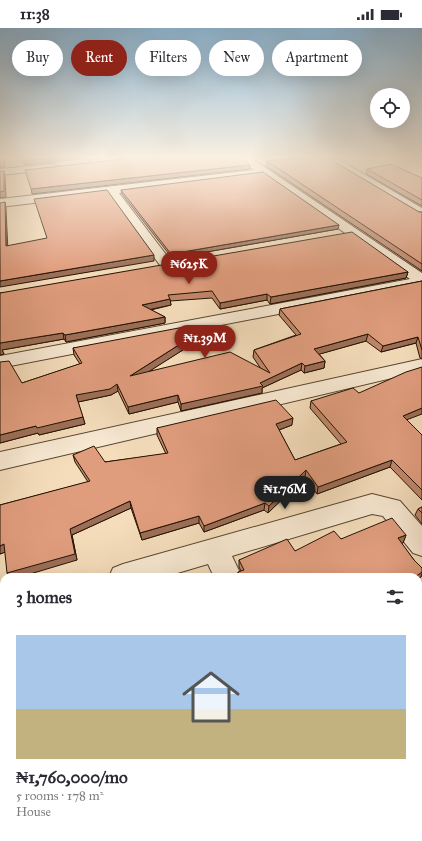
<!DOCTYPE html>
<meta charset="utf-8">
<style>
:root{--surface:#fff;--page:#f2f2f3;--text:#2b2b33;--muted:#7c7c81;--accent:#8f2418}
body{margin:0;font-family:"IM FELL Great Primer",serif;background:var(--page);color:var(--text);height:100vh;display:flex;flex-direction:column;font-size:15px;white-space:nowrap}
*{box-sizing:border-box;margin:0}
p{font-size:13px;color:var(--muted)}
.icon{flex:none;width:22px;height:22px;fill:none;stroke:currentColor;stroke-width:2;stroke-linecap:round;stroke-linejoin:round}
.map{position:relative;flex:1;overflow:hidden}
.details{position:absolute;left:0px;top:545px;width:422px;height:268px;display:flex;flex-direction:column;background:var(--surface);border-radius:12px 12px 0 0;box-shadow:0 4px 16px #0002}
.details>*{flex:none}
.banner{position:absolute;left:12px;top:12px;width:398px;height:36px;display:flex;gap:8px}
.buttons{position:absolute;left:370px;top:60px;display:grid;gap:8px}
.buttons a{display:grid;place-items:center;width:40px;height:40px;border-radius:50%;background:var(--surface);box-shadow:0 4px 16px #0002;font-size:20px}
.price{position:absolute;translate:-50% -34px;padding:0 9px;border-radius:14px;background:var(--accent);color:#fff;font-size:13px;line-height:26px;filter:drop-shadow(0 1px 2px #0008)}
.price::after{content:'';position:absolute;left:50%;top:24px;width:12px;height:9px;margin-left:-6px;background:inherit;clip-path:polygon(0 0,100% 0,50% 100%)}
.price.on{background:#222;color:#fff}
ul{padding:0;list-style:none}
li{display:grid;align-content:center;gap:8px;height:212px;padding:0 16px}
li span{display:grid;place-items:center;height:124px;border-radius:0px;color:#555}
li>.icon{margin-inline-start:auto}
span .icon{width:72px;height:72px;fill:#fffc;stroke-width:1}
li b{font-size:17px}
h2{display:flex;justify-content:space-between;align-items:center;height:48px;padding:0 16px;font-size:17px}
.tag{padding:0 14px;border-radius:18px;background:var(--surface);box-shadow:0 4px 16px #0002;font-size:14px;line-height:36px}
.tag.on{background:var(--accent);color:#fff}
.status{display:flex;justify-content:space-between;align-items:center;height:28px;padding:0 20px;background:var(--surface);direction:ltr}
.status svg{height:11px;fill:currentColor}
.map>svg:first-child{display:block}
.lines{fill:none;stroke-linecap:round;stroke-linejoin:round}
.minor-casing{stroke:#57462f;stroke-width:2}
.minor{fill:#f8e9d3;fill-rule:evenodd}
.wall{fill:#c1876c;stroke:#221300}
.shaded-wall{fill:#9d6e58;stroke:#221300}
.building{fill:#e09d7e;stroke:#221300}
</style>
<div class="status"><b>11:38</b><svg viewBox="0 0 49 12"><path d="M0 12V9h3v3zM5 12V6h3v6zM10 12V3h3v9zM15 12V0h3v12zM26 1h20v11H26zM47 4h2v5h-2z"/></svg></div>
<div class="map">
<svg width="422" height="813" viewBox="0 0 422 813">
<rect width="100%" height="100%" fill="#f5ddbc"/>
<filter id="stains"><feTurbulence type="fractalNoise" baseFrequency=".005" numOctaves="4"/><feColorMatrix values="0 0 0 0 .2 0 0 0 0 .09 0 0 0 0 .02 0 0 0 .5 -.17"/></filter>
<radialGradient id="worn" r=".72"><stop offset=".6" stop-color="#630" stop-opacity="0"/><stop offset="1" stop-color="#630" stop-opacity=".3"/></radialGradient>
<g class="lines">
<defs>
<path id="minor" d="M107 130H138L133 133 93 138 88 135 89 133Z
M239 130H251L422 245V258L0 340V328L410 251 263 147 119 165 174 237 172 240 167 241 162 240 108 166 0 179V171L254 142Z
M319 130 338 131 422 180V189L418 188 330 135 320 132Z
M54 136 59 139 58 141 0 147V141Z
M422 331V343L0 442V424Z
M372 466 400 473 422 498V528L413 525 383 488 372 486 232 528 242 549H214L208 536 164 549H109L113 540 123 536Z
M4 570V598L0 599V571Z
M422 663V697L418 699V665Z
M92 809H139L138 813H90Z"/>
</defs>
<use href="#minor" class="minor-casing"/>
<use href="#minor" class="minor"/>
</g>
<path class="wall" d="M267 133 419 184H422V243L266 138Z
M367 141 422 150V178L366 146Z
M121 162 338 201 172 230 122 166Z
M408 244 406 250 270 276 267 272 220 281 212 270 170 273 171 277 151 282 165 289V295L66 314 64 311 2 322 4 326 0 327V265Z
M422 253V331L420 330 416 315 381 324 366 313 319 326 325 333 324 340 304 345 301 342 262 360V365L181 383 178 374 129 386 118 363 111 367 78 374 85 396 39 407 38 405 0 415V334L22 355 80 336 74 327 73 320 196 306 197 313 149 343 261 341 253 329 254 322 296 307 279 287 280 281Z
M359 365 407 392 422 407V472L390 439 317 466 305 449 268 485 264 482 204 504 199 495 142 512 131 480 72 507 77 532 5 524 0 526V477L88 454 75 434 73 427 105 434 166 426 157 407V400L292 397 279 402 295 432 341 416 310 380 311 373Z
M422 479V496L415 487 418 481Z
M406 507 403 515H401L414 532 422 540V546L421 549 241 543 239 539V532L295 523 341 511Z
M238 544 241 549H238Z
M0 629H4V659H0Z
M388 809 422 813H382Z"/>
<path class="shaded-wall" d="M4 130H5V139L0 140V135Z
M49 130H87L24 137 23 133Z
M250 137V141L32 166 31 161Z
M4 143 5 148 6 169 0 170V164Z
M5 174 6 180 8 224 6 218Z
M339 197 338 201 172 230 171 226Z
M154 227V233L0 259V253Z
M408 244 406 250 270 276 271 269Z
M267 266V272L220 281V275Z
M170 271 171 277 143 283 142 277Z
M165 289V295L66 314 65 307Z
M63 305 64 311 2 322 4 326 0 327V315Z
M196 306 197 313 131 355 130 348Z
M368 306 366 313 313 328 314 321Z
M418 309 416 315 381 324 383 318Z
M325 333 324 340 304 345 305 338Z
M302 335 301 342 262 360V365L181 383V376L260 355Z
M117 356 118 363 111 367 78 374 76 367Z
M178 367V374L129 386 128 379Z
M422 380V386L401 394 403 388Z
M83 389 85 396 39 407 38 405 0 415V407L36 398Z
M293 390 292 397 276 403V396Z
M392 432 390 439 317 466 318 459Z
M306 442 305 449 268 485 269 478Z
M130 473 131 480 72 507 77 532 20 549H9L7 545 70 501Z
M265 475 264 482 204 504V498Z
M199 488V495L142 512 140 505Z
M406 507 403 515 394 518 398 510Z
M4 516 8 523 0 526V518Z
M422 544V546L421 549 418 551V549H415Z
M422 631V635L418 637V633Z
M4 795V801L0 802V797Z"/>
<path class="building" d="M0 130H4V134L0 135Z
M22 130H49L23 133Z
M133 130H243L250 137 31 161 25 142Z
M298 130H327L330 131 419 184H422V236L267 133Z
M391 136 422 150V172L367 141Z
M0 143H4V163L0 164Z
M263 144 339 197 171 226 121 162Z
M107 162 154 227 0 253V175L5 174 6 218 47 210 34 171Z
M352 204 408 244 271 269 267 266 220 275 212 263 168 267 170 271 142 277 165 289 65 307 63 305 0 315V265Z
M422 253V322L418 309 383 318 368 306 314 321 325 333 305 338 302 335 260 355 263 358 181 376 178 367 128 379 117 356 110 361 76 367 83 389 37 400 36 398 0 407V334L9 333 22 355 82 335 73 320 184 299 196 306 130 348 230 324 270 345 254 322 301 306 280 281Z
M422 339V380L403 388 422 407V462L392 432 318 459 306 442 269 478 265 475 204 498 199 488 140 505 130 473 70 501 75 526 7 545 4 516 0 518V477L90 453 73 427 94 418 105 434 168 425 157 400 276 372 293 390 276 396 295 432 347 414 311 373 353 360 359 365 406 344Z
M422 479V485L418 481Z
M392 490 406 507 398 510 414 532 422 540V544L415 549H241L238 544 244 542 239 532 287 511 295 523 334 503 341 511Z
M418 557 422 562V631L418 633Z
M0 629H4V652L0 653Z
M4 750V795L0 797V752Z
M422 784V813H387L386 810 388 809H418V787Z
M260 809H270L272 813H254Z"/>
<linearGradient id="sky" x2="0" y2="1"><stop stop-color="#8bb6d5"/><stop offset="0.53" stop-color="#faf0e1"/><stop offset="1" stop-color="#faf0e1" stop-opacity="0"/></linearGradient>
<rect width="422" height="244" fill="url(#sky)"/>
<rect width="100%" height="100%" filter="url(#stains)"/>
<rect width="100%" height="100%" fill="url(#worn)"/>
</svg>
<div class="buttons">
<a><svg class="icon" aria-label="locate" viewBox="0 0 24 24"><circle cx="12" cy="12" r="6"/><path d="M12 2v4M12 18v4M2 12h4M18 12h4"/></svg></a>
</div>
<b class="price" style="left:189px;top:257px">₦625K</b>
<b class="price" style="left:205px;top:331px">₦1.39M</b>
<b class="price on" style="left:285px;top:482px">₦1.76M</b>
<div class="banner">
<a class="tag">Buy</a>
<a class="tag on">Rent</a>
<a class="tag">Filters</a>
<a class="tag">New</a>
<a class="tag">Apartment</a>
</div>
<section class="details">
<h2>3 homes<svg class="icon" aria-label="filters" viewBox="0 0 24 24"><path d="M4 7h16M4 17h16"/><circle cx="9" cy="7" r="2"/><circle cx="15" cy="17" r="2"/></svg></h2>
<ul>
<li><span style="background:linear-gradient(#a9c7e8 60%,#c2b280 0)"><svg class="icon" aria-label="home" viewBox="0 0 24 24"><path d="M3 11l9-7 9 7M6 9v11h12V9"/></svg></span><div><b>₦1,760,000/mo</b><p>5 rooms · 178 m²</p><p>House</p></div></li>
</ul>
</section>
</div>
